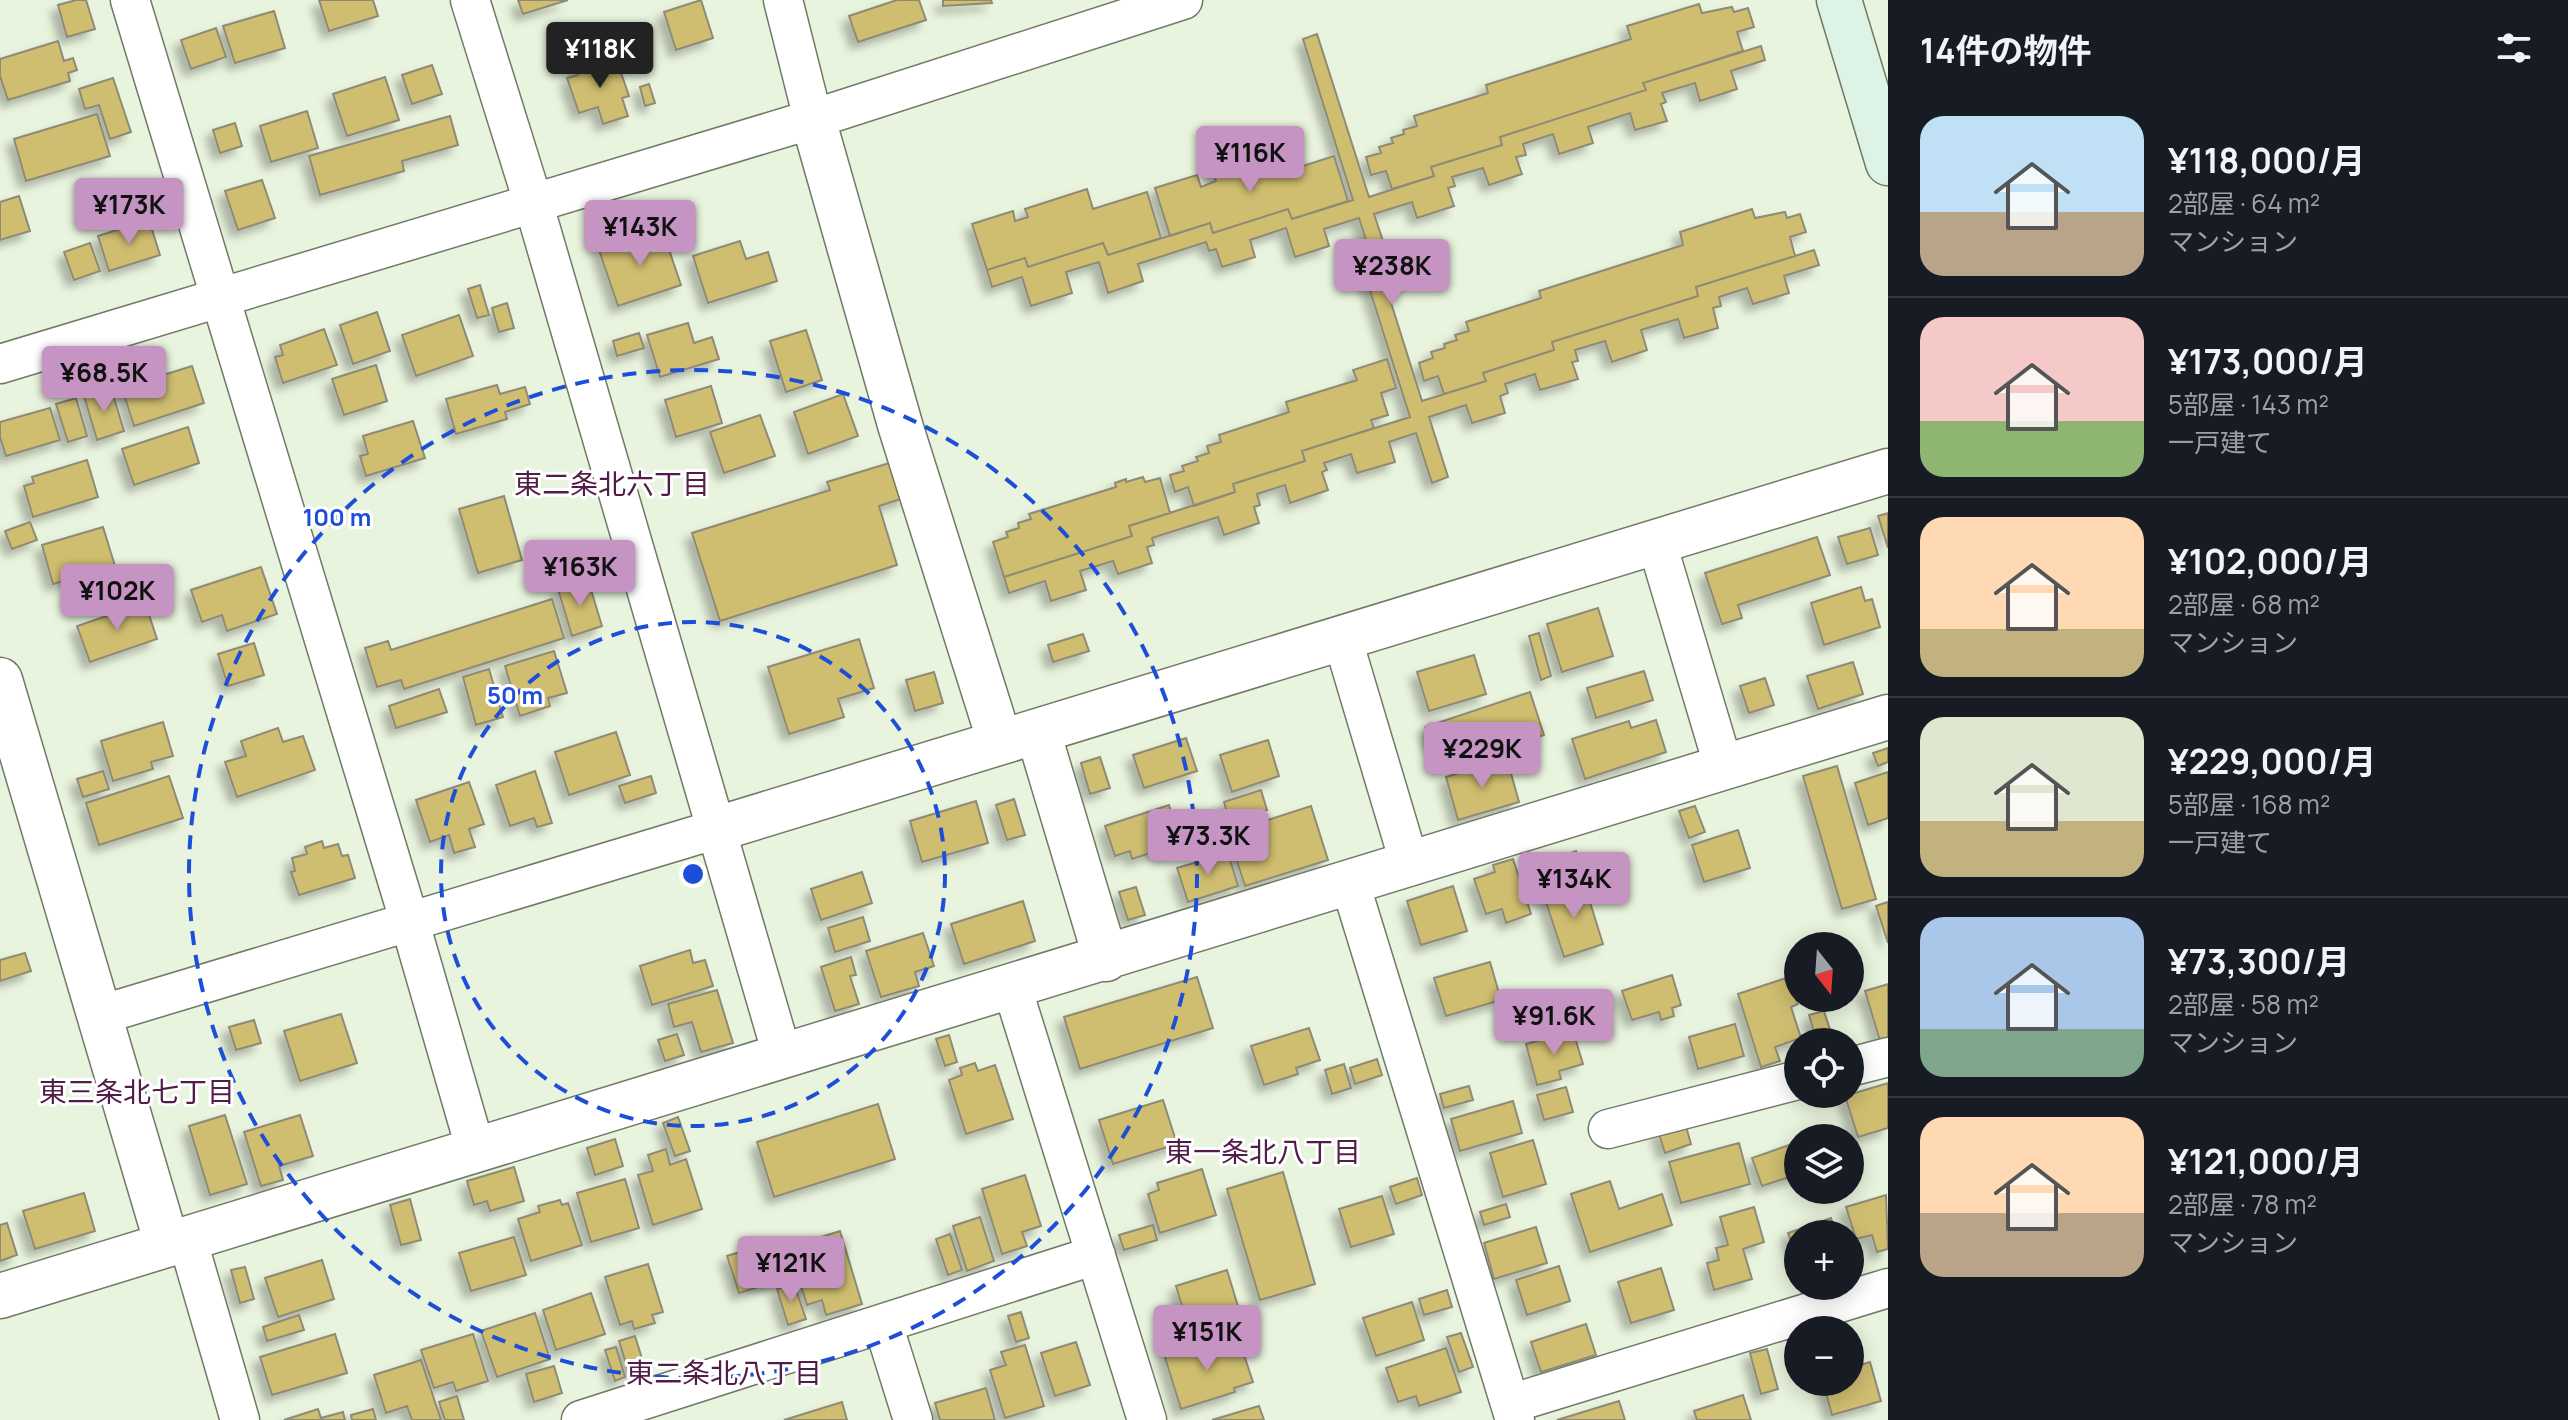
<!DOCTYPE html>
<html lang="ja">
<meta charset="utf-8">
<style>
:root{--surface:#171b24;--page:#20242c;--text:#f1f3f6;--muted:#9ea1a6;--line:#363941;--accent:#c694c2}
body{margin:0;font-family:Manrope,"Noto Sans JP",sans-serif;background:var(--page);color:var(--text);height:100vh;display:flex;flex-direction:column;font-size:30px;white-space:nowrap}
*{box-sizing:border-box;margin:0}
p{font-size:26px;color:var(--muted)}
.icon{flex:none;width:44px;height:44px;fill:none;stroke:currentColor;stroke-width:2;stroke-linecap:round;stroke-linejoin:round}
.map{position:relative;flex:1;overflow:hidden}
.sheet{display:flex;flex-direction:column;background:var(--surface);width:680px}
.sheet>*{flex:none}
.needle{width:52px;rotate:163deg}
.fabs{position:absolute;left:1784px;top:932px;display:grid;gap:16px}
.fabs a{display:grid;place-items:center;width:80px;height:80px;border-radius:50%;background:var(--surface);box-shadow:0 4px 20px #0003;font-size:40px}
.price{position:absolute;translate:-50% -68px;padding:0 18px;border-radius:8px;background:var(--accent);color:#111;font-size:26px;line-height:52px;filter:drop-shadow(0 2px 4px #0008)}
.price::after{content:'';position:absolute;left:50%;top:48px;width:24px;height:18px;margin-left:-12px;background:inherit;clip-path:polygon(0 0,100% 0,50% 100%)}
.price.active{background:#222;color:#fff}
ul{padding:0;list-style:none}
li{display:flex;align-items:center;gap:24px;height:200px;padding:0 32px}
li+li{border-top:2px solid var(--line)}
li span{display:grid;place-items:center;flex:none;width:224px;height:160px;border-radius:24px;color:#555}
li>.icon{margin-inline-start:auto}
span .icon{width:96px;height:96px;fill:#fffc;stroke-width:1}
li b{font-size:34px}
h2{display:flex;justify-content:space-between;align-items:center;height:96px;padding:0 32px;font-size:34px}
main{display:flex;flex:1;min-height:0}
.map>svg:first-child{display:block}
.building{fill:#cfbe70;stroke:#8f8a76;stroke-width:2;filter:url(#shadow)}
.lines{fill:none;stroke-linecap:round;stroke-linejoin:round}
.minor-casing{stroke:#707966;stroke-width:41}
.tertiary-casing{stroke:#707966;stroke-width:47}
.secondary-casing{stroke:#707966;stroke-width:47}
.minor{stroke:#fff;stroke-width:38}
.tertiary{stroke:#fff;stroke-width:44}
.secondary{stroke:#dcf3e6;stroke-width:44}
.ring{fill:none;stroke:#1d4ed8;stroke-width:4;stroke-dasharray:14 10}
.labels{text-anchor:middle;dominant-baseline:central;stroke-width:6;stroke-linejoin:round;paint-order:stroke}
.neighbourhood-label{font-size:28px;fill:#521c49;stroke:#fff}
.centre{fill:#1d4ed8;stroke:#fff;stroke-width:4}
.ring-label{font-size:24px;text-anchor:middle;font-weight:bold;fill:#1d4ed8;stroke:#fff;stroke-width:6;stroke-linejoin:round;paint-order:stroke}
</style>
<main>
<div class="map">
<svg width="1888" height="1420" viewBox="0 0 1888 1420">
<defs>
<filter id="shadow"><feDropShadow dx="-7" dy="7" stdDeviation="4" flood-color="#0004"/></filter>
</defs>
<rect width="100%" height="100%" fill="#e9f4de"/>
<path class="building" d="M76 0H86L95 29 67 37 58 5Z
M319 0H373L378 16 329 31Z
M518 0H568L523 14Z
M701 0 713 38 676 50 664 12Z
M897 0H919L926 20 858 42 849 16Z
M943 0H991L992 3 943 6Z
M1699 4 1702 13 1732 7 1734 12 1748 8 1754 27 1737 32 1743 51 1643 83 1646 90 1500 137 1502 145 1431 167 1434 176 1392 189 1386 171 1371 175 1366 157 1381 153 1379 147 1393 143 1391 138 1404 134 1403 130 1417 126 1414 116 1488 93 1486 85 1631 39 1627 26Z
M274 11 285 48 235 63 223 26Z
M216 28 226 57 191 69 181 40Z
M1317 34 1369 197 1434 176 1431 167 1502 145 1500 137 1646 90 1643 83 1761 46 1765 60 1731 71 1737 89 1700 101 1695 83 1662 93 1666 102 1661 104 1667 121 1635 130 1630 113 1588 127 1593 143 1559 154 1553 134 1523 144 1526 155 1516 157 1522 174 1489 185 1483 168 1452 177 1455 186 1448 188 1454 206 1417 218 1412 202 1374 214 1387 253 1396 251 1405 281 1386 287 1422 401 1486 381 1483 373 1554 350 1552 342 1698 296 1696 287 1814 250 1819 265 1784 276 1789 293 1753 304 1747 288 1719 297 1721 306 1713 308 1718 328 1684 338 1678 319 1641 330 1647 350 1612 362 1605 341 1575 350 1578 361 1572 362 1578 379 1540 390 1535 374 1505 384 1508 393 1500 396 1505 413 1472 423 1466 405 1429 417 1448 477 1432 483 1416 433 1389 442 1395 462 1357 473 1351 454 1324 463 1327 470 1322 472 1328 490 1290 503 1285 485 1257 494 1260 505 1254 507 1259 523 1224 535 1218 517 1152 538 1154 545 1147 547 1152 563 1118 574 1113 561 1080 571 1086 590 1051 601 1045 581 1009 593 1004 577 1132 536 1129 526 1235 492 1233 484 1305 461 1302 451 1410 417 1361 262 1372 259 1359 218 1324 229 1329 246 1295 257 1286 228 1250 240 1255 257 1222 267 1216 249 1209 251 1206 242 1138 264 1143 281 1108 293 1099 262 1066 272 1072 293 1031 306 1022 277 992 287 987 270 1025 258 1028 267 1103 243 1108 255 1210 223 1213 233 1288 209 1292 219 1353 200 1303 39Z
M58 41 64 61 73 58 77 70 68 73 70 81 8 100 0 76V59Z
M600 58 603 65 617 61 629 96 622 98 628 116 603 124 598 107 579 113 567 78 578 75 575 67Z
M432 65 442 94 412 104 402 75Z
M385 77 399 120 347 136 333 94Z
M113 78 131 132 110 139 99 105 85 109 79 89Z
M649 84 655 103 645 106 640 87Z
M307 111 318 148 271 162 260 126Z
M97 114 110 156 26 181 14 139Z
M450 116 458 145 402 161 404 171 320 195 309 156Z
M235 123 242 146 220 153 213 130Z
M1271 153 1278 174 1334 156 1348 201 1292 219 1288 209 1213 233 1210 223 1170 236 1155 188 1197 175 1201 187 1216 181 1212 172Z
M262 180 275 218 238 230 225 191Z
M1087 189 1093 209 1147 192 1161 238 1108 255 1103 243 1028 267 1025 258 987 270 972 224 1013 211 1015 221 1028 217 1025 209Z
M19 196 30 231 0 240V202Z
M1752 209 1755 218 1785 212 1787 218 1800 214 1806 232 1790 237 1795 256 1696 287 1698 296 1552 342 1554 350 1483 373 1486 381 1444 394 1438 376 1424 381 1419 363 1433 358 1431 352 1445 348 1444 344 1457 340 1455 335 1469 331 1466 322 1541 298 1539 291 1683 245 1680 232Z
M149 220 160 255 109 271 98 236Z
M662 229 681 285 618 306 599 250Z
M740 241 746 259 768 252 777 281 708 303 693 256Z
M90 243 100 271 74 280 64 252Z
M480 285 489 315 477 318 468 289Z
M507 303 514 328 499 332 492 308Z
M377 312 390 351 353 364 340 325Z
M459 315 473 356 416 376 402 335Z
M688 323 694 343 712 337 719 359 660 377 647 335Z
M324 329 337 365 283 383 275 357 283 355 280 345Z
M806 330 822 380 786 392 770 341Z
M639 333 644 348 617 356 613 341Z
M1387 359 1396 388 1381 393 1388 415 1371 420 1374 428 1302 451 1305 461 1233 484 1235 492 1194 506 1188 487 1175 492 1170 475 1184 471 1182 466 1198 461 1196 457 1209 453 1207 446 1221 442 1219 435 1289 412 1286 402 1357 380 1353 370Z
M376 365 387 401 344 415 332 379Z
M192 366 204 403 134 426 122 388Z
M497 385 500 394 525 387 530 404 505 412 507 419 456 434 446 399Z
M711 386 722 423 676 437 665 400Z
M111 388 124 431 97 440 84 396Z
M843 394 858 436 808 454 794 412Z
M76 398 87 436 68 442 56 404Z
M50 408 60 440 6 456 0 437V422Z
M760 415 775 456 724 473 710 432Z
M413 421 425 458 366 476 360 456 368 454 363 436Z
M188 427 199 463 134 485 122 449Z
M87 460 98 497 33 517 24 486 34 483 32 477Z
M896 461 907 497 879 506 897 565 720 621 692 533 830 490 827 482Z
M1143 477 1145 482 1160 478 1170 513 1129 526 1132 536 1004 577 993 542 1008 537 1006 532 1019 528 1018 523 1031 519 1029 514 1116 487 1115 483 1126 479V482Z
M504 496 522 560 478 573 459 509Z
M1888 513V548L1878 516Z
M30 522 37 540 12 549 5 531Z
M103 527 115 566 53 584 42 545Z
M1870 528 1878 555 1847 564 1838 537Z
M1817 537 1830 575 1738 605 1742 618 1722 624 1705 573Z
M261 567 277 614 227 631 222 615 202 622 191 590Z
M588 580 602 626 572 636 558 589Z
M1861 587 1865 601 1872 599 1880 627 1824 645 1811 603Z
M552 599 564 638 404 689 401 680 377 687 365 648 388 641 391 650Z
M145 603 157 639 90 662 77 626Z
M1598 608 1613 656 1562 672 1547 624Z
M1539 633 1551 676 1541 680 1529 636Z
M1083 634 1089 651 1053 662 1048 645Z
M859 639 874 688 838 699 844 717 789 734 768 667Z
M254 643 264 675 228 686 218 654Z
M554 651 567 693 548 698 550 706 520 716 505 666Z
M1474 655 1486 694 1429 711 1417 672Z
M1853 662 1863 694 1818 709 1807 676Z
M489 669 503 717 476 725 463 677Z
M1644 671 1653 700 1596 718 1587 688Z
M934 672 943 703 915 711 906 680Z
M1765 678 1774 705 1749 713 1740 686Z
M439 689 447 712 396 728 389 706Z
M1530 692 1544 735 1501 749 1496 733 1476 739 1474 732 1432 746 1425 727Z
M1656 720 1666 752 1585 779 1572 739 1629 721 1631 728Z
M163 722 173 756 151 762 153 769 113 781 101 741Z
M278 728 283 742 303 736 315 770 237 797 225 762 246 756 241 741Z
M616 732 630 775 569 795 555 752Z
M1186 738 1197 771 1144 788 1133 755Z
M1268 740 1279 776 1232 792 1220 755Z
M1888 748V762L1878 766 1873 753Z
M1100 757 1110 788 1090 794 1081 763Z
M1507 759 1519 802 1458 820 1446 777Z
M1837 766 1876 899 1842 909 1803 776Z
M103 771 109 789 83 797 77 779Z
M535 771 552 823 537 827 534 818 510 826 496 785Z
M1888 772V818L1868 825 1855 783Z
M169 776 183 818 99 845 86 803Z
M651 776 656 793 625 803 619 786Z
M469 782 484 824 469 829 475 847 454 853 449 835 430 842 416 800Z
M1261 790 1267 810 1230 823 1224 802Z
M1014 799 1025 835 1007 840 996 805Z
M976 801 988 843 922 862 910 821Z
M1169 805 1181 843 1132 859 1130 851 1115 856 1105 826Z
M1311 806 1328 860 1245 886 1228 833Z
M1695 806 1705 832 1689 838 1679 811Z
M1738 830 1750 868 1704 882 1692 845Z
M322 841 324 848 338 844 342 856 348 855 355 878 299 895 291 872 295 871 292 858 307 854 305 847Z
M1576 851 1582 870 1556 879 1549 861Z
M1228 853 1238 886 1188 902 1177 868Z
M1513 859 1531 914 1506 923 1502 909 1486 914 1474 879 1495 872 1493 865Z
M862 872 872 903 821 920 811 889Z
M1584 883 1603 944 1564 957 1544 896Z
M1453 886 1467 931 1421 945 1407 901Z
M1136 887 1145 915 1128 920 1119 892Z
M1023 901 1035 941 964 964 951 924Z
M1888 902V943L1876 906Z
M863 917 870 941 835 952 828 928Z
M923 933 934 966 915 972 919 986 881 997 866 951Z
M690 950 693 963 705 960 713 986 652 1005 640 966Z
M25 953 31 971 0 981V960Z
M851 957 856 975 850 976 859 1004 835 1011 821 967Z
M1490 962 1501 1000 1446 1016 1434 978Z
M1672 975 1681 1005 1672 1008 1674 1016 1661 1020 1659 1012 1632 1020 1622 991Z
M1197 977 1213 1028 1080 1069 1064 1017Z
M1789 977 1798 1004 1791 1007 1801 1038 1775 1047 1780 1061 1761 1067 1738 994Z
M1888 984V1038L1880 1041 1865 991Z
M717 990 733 1043 701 1052 692 1022 674 1027 668 1004Z
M1824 1011 1834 1042H1817L1809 1015Z
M341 1014 357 1063 300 1081 284 1031Z
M254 1020 261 1043 236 1050 229 1027Z
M1735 1024 1744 1056 1698 1069 1689 1037Z
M1309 1028 1320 1060 1296 1068 1298 1074 1264 1085 1251 1046Z
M1573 1031 1583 1064 1559 1071 1561 1079 1537 1085 1526 1044Z
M677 1034 684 1055 665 1061 658 1040Z
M949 1035 957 1062 945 1066 936 1039Z
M1377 1059 1382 1075 1355 1084 1350 1068Z
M975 1063 978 1071 995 1065 1013 1119 966 1134 949 1080 962 1075 960 1068Z
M1344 1064 1351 1088 1332 1094 1325 1070Z
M1888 1083V1128L1858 1137 1845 1096Z
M1469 1086 1473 1100 1444 1108 1440 1094Z
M1566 1087 1573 1112 1544 1120 1537 1095Z
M1163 1100 1177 1144 1113 1164 1099 1120Z
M1513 1101 1522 1133 1460 1151 1451 1119Z
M878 1104 895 1159 774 1197 757 1142Z
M225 1115 247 1184 210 1195 189 1126Z
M300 1115 313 1156 279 1166 283 1180 261 1186 244 1132Z
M678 1117 690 1151 675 1156 663 1123Z
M1685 1123 1691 1144 1665 1153 1658 1131Z
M615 1139 623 1166 595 1175 587 1148Z
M1533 1140 1546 1184 1503 1197 1490 1153Z
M1798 1142V1174L1762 1186 1752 1158Z
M1739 1143 1750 1184 1681 1203 1669 1162Z
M666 1149 670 1165 686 1159 702 1209 653 1225 638 1175 653 1171 648 1155Z
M514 1167 524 1201 490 1211 487 1201 474 1205 467 1181Z
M1202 1169 1216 1215 1160 1233 1148 1194 1159 1190 1157 1183Z
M1283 1172 1315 1284 1260 1300 1227 1189Z
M1025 1175 1041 1226 1022 1232 1027 1246 1002 1254 982 1189Z
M1417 1178 1422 1195 1396 1204 1390 1187Z
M625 1179 639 1228 591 1242 577 1193Z
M1610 1181 1619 1209 1662 1194 1672 1225 1590 1252 1571 1194Z
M84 1193 95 1231 35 1249 23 1211Z
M1886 1195 1888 1249 1877 1252 1872 1235 1856 1239 1846 1207Z
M1382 1196 1394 1234 1351 1247 1339 1209Z
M410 1199 421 1240 401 1245 390 1205Z
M560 1200 562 1205 568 1203 582 1245 531 1261 518 1219 540 1212 538 1206Z
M1506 1204 1510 1217 1484 1225 1480 1212Z
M1754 1207 1764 1242 1743 1249 1752 1279 1714 1290 1707 1263 1719 1260 1716 1248 1728 1245 1720 1217Z
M980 1217 994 1261 967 1271 953 1226Z
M1831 1218 1836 1234H1798V1261L1788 1233Z
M7 1223 17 1255 0 1261V1225Z
M1153 1225 1157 1240 1124 1250 1119 1235Z
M1536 1227 1547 1263 1494 1279 1484 1243Z
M840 1231 862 1304 826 1315 822 1300 807 1305 789 1247Z
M950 1234 962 1270 948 1275 936 1239Z
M514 1237 526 1275 471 1291 459 1253Z
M775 1241 788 1278 739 1293 727 1256Z
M322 1260 334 1299 278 1317 265 1278Z
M648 1264 663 1312 652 1315 655 1323 634 1329 632 1321 620 1325 605 1277Z
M1559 1266 1570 1301 1527 1315 1516 1280Z
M245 1267 254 1299 240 1303 231 1270Z
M1661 1268 1674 1310 1631 1323 1618 1282Z
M1227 1270 1240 1313 1189 1329 1176 1286Z
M794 1284 806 1319 788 1325 777 1289Z
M1447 1290 1452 1307 1424 1315 1419 1299Z
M591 1293 605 1334 556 1350 543 1310Z
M1412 1302 1424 1340 1376 1356 1363 1318Z
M1021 1312 1029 1338 1016 1342 1008 1316Z
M535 1313 550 1359 497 1377 481 1331Z
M299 1315 304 1330 267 1341 263 1327Z
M1586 1324 1596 1355 1541 1372 1531 1342Z
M1461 1333 1473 1367 1459 1372 1447 1337Z
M335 1334 347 1373 272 1395 260 1357Z
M473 1334 488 1381 456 1391 453 1382 434 1388 421 1350Z
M635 1336 645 1368 629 1373 619 1341Z
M1239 1340 1253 1382 1234 1388 1235 1392 1181 1409 1164 1354 1192 1345 1195 1354Z
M1076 1342 1090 1385 1055 1396 1041 1353Z
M1025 1345 1044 1406 1005 1418 990 1370 1006 1365 1001 1352Z
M616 1347 625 1377 615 1381 605 1350Z
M1446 1348 1461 1392 1419 1406 1416 1396 1398 1402 1386 1368Z
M1767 1349 1778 1389 1761 1394 1750 1353Z
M421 1360 441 1420H412L407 1406 386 1413 374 1375Z
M1870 1362 1881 1401 1832 1415 1823 1382H1850V1368Z
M554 1366 562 1393 534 1402 526 1374Z
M986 1388 995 1420H940L935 1403Z
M1743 1395 1751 1420H1697L1694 1411Z
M457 1396 464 1420H445L439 1402Z
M1619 1401 1625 1420H1557Z
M842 1402 847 1420H784Z
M1259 1406 1264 1420H1212Z
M318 1409 321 1418 343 1412 345 1420H284Z
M373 1409 376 1420H352L351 1415Z"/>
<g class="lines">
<defs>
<path id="minor" d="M130 0 410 923 476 1151
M470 0 533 202 783 1058
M783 0 813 119
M0 364 813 119 1183 0
M1656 540 1724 768
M1342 637 1410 865
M1350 883 1515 1420
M1012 987 1147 1420
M100 1015 717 829
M1850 1067 1888 1057
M1608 1129 1798 1080
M187 1238 240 1420
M883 1324 913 1420
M1510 1404 1888 1288
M581 1420 1096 1255"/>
<path id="tertiary" d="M813 119 901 428 1000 742
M0 680 167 1244
M1038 732 1106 959
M717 829 1888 471
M0 1296 1888 717"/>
<path id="secondary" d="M1839 0 1888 163"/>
</defs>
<use href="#minor" class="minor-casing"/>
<use href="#tertiary" class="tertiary-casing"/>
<use href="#secondary" class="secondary-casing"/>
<use href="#minor" class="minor"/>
<use href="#tertiary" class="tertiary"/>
<use href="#secondary" class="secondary"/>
</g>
<g class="ring">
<circle cx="693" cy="874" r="252"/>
<circle cx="693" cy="874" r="504"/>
</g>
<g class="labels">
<g class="neighbourhood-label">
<text x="612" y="483">東二条北六丁目</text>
<text x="137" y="1091">東三条北七丁目</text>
<text x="1263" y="1151">東一条北八丁目</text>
<text x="724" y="1372">東二条北八丁目</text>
</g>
</g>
<circle cx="693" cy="874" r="12" class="centre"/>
<g class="ring-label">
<text x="337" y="526">100 m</text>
<text x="515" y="704">50 m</text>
</g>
</svg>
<div class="fabs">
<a><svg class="needle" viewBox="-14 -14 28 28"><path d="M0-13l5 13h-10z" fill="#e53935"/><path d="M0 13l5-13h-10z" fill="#9ea1a6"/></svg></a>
<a><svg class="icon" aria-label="locate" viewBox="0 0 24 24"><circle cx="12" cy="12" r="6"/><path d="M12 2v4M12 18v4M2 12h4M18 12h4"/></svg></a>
<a><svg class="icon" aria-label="layers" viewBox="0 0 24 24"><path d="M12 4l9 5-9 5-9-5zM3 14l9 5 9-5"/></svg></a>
<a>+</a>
<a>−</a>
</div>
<b class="price active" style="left:600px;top:90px">¥118K</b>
<b class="price" style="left:1250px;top:194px">¥116K</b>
<b class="price" style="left:129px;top:246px">¥173K</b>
<b class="price" style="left:640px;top:268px">¥143K</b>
<b class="price" style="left:1392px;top:307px">¥238K</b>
<b class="price" style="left:104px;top:414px">¥68.5K</b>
<b class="price" style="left:580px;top:608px">¥163K</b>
<b class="price" style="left:117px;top:632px">¥102K</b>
<b class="price" style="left:1482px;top:790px">¥229K</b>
<b class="price" style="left:1208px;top:877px">¥73.3K</b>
<b class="price" style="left:1574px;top:920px">¥134K</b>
<b class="price" style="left:1554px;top:1057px">¥91.6K</b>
<b class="price" style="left:791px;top:1304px">¥121K</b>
<b class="price" style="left:1207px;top:1373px">¥151K</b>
</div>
<section class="sheet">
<h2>14件の物件<svg class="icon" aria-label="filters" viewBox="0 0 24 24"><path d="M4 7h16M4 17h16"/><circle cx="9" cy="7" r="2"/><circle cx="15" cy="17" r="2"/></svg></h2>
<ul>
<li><span style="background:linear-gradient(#bfe0f5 60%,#b9a48a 0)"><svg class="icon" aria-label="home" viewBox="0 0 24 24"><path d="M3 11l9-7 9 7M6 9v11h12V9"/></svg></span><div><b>¥118,000/月</b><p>2部屋 · 64 m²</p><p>マンション</p></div></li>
<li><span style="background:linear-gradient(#f6c9c9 65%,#8fb573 0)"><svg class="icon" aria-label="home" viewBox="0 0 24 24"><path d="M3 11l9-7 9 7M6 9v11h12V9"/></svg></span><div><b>¥173,000/月</b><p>5部屋 · 143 m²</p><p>一戸建て</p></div></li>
<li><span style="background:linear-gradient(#ffd9b3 70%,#c2b280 0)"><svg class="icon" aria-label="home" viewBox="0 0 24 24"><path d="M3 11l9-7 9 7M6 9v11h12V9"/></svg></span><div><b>¥102,000/月</b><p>2部屋 · 68 m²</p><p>マンション</p></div></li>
<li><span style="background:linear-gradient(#dfe7d0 65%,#c2b280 0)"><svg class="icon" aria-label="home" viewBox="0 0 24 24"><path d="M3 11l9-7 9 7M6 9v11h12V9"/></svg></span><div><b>¥229,000/月</b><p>5部屋 · 168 m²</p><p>一戸建て</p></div></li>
<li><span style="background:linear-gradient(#a9c7e8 70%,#7fa58c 0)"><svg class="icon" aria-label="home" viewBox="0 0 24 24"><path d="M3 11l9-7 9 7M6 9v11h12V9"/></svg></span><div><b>¥73,300/月</b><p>2部屋 · 58 m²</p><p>マンション</p></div></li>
<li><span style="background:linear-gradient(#ffd9b3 60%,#b9a48a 0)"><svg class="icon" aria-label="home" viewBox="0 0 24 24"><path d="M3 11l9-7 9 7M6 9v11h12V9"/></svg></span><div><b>¥121,000/月</b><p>2部屋 · 78 m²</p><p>マンション</p></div></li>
</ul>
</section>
</main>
